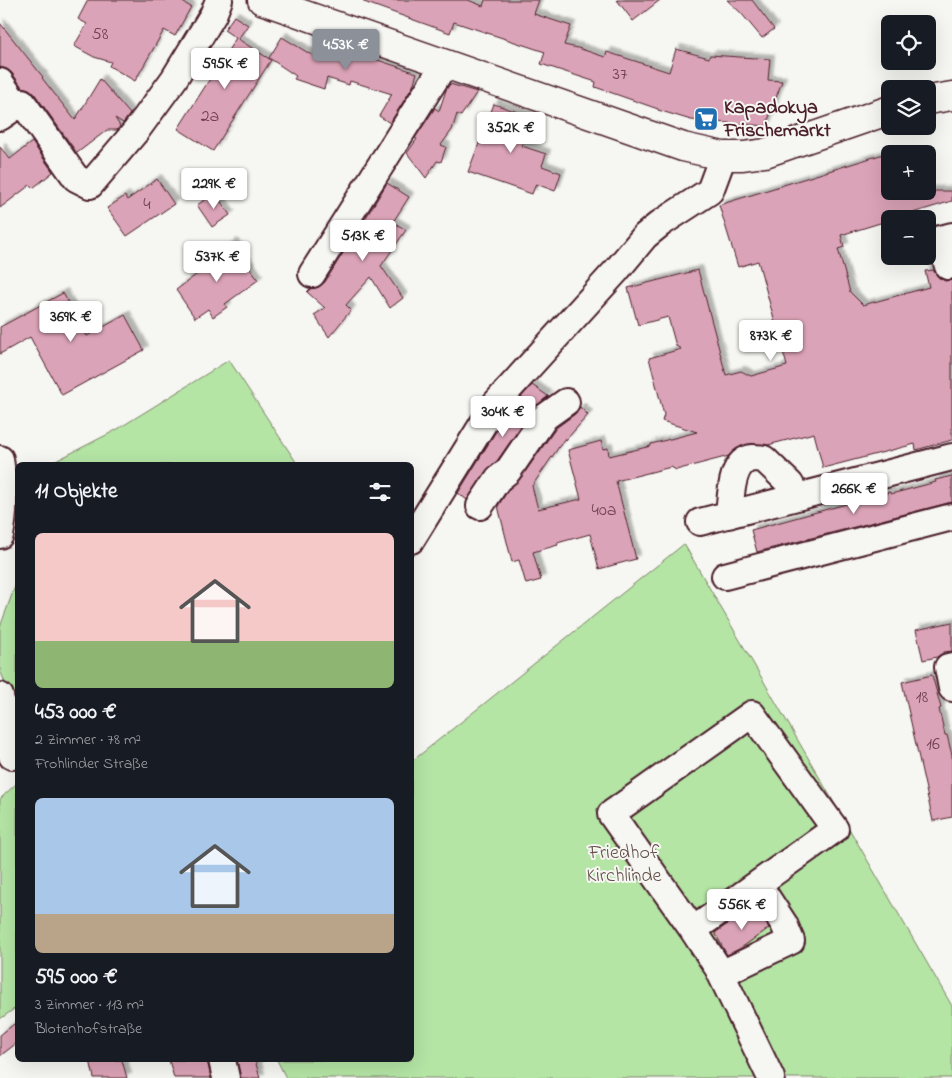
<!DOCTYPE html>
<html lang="de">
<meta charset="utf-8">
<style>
:root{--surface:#171b24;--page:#242831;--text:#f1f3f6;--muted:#9ea1a6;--accent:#8c9099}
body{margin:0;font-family:"Indie Flower",sans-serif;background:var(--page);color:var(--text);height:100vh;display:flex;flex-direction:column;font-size:19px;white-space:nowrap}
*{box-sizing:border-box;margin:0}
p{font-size:16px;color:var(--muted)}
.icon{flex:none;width:28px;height:28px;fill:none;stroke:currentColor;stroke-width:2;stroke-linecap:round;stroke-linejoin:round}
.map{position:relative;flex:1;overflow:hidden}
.drawer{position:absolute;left:15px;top:462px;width:399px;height:600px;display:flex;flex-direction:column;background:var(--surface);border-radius:8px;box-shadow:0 5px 20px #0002}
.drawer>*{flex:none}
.tools{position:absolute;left:881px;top:15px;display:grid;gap:10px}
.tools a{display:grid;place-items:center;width:55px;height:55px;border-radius:8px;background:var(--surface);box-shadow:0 5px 20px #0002;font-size:25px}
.price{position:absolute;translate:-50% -42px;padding:0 11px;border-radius:5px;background:#fff;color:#222;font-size:16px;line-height:32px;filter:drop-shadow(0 1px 2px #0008)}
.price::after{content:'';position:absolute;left:50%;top:30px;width:15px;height:11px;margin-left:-8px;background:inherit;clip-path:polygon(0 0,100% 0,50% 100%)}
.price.on{background:var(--accent);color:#fff}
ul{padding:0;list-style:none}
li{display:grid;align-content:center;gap:10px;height:265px;padding:0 20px}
li span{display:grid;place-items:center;height:155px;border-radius:8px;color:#555}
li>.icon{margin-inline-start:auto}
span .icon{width:90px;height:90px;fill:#fffc;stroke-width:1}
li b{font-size:21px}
h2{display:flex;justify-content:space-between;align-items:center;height:60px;padding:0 20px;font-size:21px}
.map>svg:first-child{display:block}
.green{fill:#b4e5a5;stroke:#7f8268}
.building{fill:#dba3b7;stroke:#4a1f2b;filter:url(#shadow)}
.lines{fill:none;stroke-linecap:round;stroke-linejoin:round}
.minor-casing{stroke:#4a1f2b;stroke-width:30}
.major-casing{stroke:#4a1f2b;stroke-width:31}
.minor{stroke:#f6f6f2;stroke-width:26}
.major{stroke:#f6f6f2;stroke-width:28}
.labels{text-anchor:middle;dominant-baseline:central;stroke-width:4;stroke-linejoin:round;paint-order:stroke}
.number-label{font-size:18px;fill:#6e404e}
.poi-label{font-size:20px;font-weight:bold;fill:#4a1f2b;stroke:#f6f6f2;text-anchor:start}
.park-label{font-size:20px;fill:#64504a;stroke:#f6f6f2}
</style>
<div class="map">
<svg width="952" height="1078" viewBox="0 0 952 1078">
<defs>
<filter id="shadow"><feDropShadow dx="4.5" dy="-4.5" stdDeviation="1" flood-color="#0004"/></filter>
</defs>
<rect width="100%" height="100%" fill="#f6f6f2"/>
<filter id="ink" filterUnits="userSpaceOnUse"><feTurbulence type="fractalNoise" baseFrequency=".02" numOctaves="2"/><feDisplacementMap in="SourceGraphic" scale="10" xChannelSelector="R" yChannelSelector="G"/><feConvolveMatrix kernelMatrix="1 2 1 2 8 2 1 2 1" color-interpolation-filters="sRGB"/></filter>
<g filter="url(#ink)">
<path class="green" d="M229 360 298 465H48L116 430Z
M684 544 952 1006V1078H286L277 1060H411V762Z
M17 581V714L0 670V627Z
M17 783V1007L0 1019V799Z"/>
<path class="building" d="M88 0H179L191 7 175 36 164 30 135 81 109 66 111 62 94 57 74 46 87 24 78 19Z
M364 0H468L483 6 485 0H539L534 14 571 26 564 45 578 48 605 57 607 52 669 72 676 49 709 58 710 55 770 59 768 80 782 81 766 126 691 120 658 110V109L595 87 596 82 541 64 545 52 454 22 450 33 364 2Z
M617 0H660L633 21Z
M727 0H752L774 29 762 38 741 13Z
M234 16 248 25 238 39 271 60 213 151 178 129 236 38 224 30Z
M0 23 43 77 42 78 75 120 100 79 130 114 124 122 123 123 115 118 120 126 117 130H107L77 153 34 93 29 89 22 87 12 73 7 69 0 67Z
M282 37 315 57 320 41 417 73 413 86 390 123 379 116 392 94 350 81 349 85 327 78 324 89 294 79 296 76 269 58Z
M450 84 477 92 461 116 457 114 452 130 441 145 446 147 441 162 437 161 426 178 407 153 417 139 415 138 435 108 439 111 446 90Z
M494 104 532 117 522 146 546 154 542 166 561 173 555 191 536 184 532 194 468 172Z
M32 142 53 172 33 188 30 185 0 208V147L10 159Z
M890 152V191H952V201L841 235 844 247 838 249 850 292 863 305 929 287 925 271 933 270 938 277 945 281 952 280V440L916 450 915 444 823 468 814 433 768 445 749 444 736 449 729 456 676 470 671 467 616 481 636 559 599 569 590 534 557 543 558 545 533 552 541 580 526 584 519 560 512 562 498 506 509 489 520 479 556 428 575 414 580 407 588 415 566 440 565 438 532 486 538 509 581 499 568 450 601 441 603 449 608 448 609 456 651 446V444L697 432 662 421 664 415 649 358 681 349 676 346 668 317 638 325 628 288 698 270 726 375 741 371 751 376 787 366 758 261 738 267 719 205Z
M157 179 174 204 127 236 107 208 125 196 127 200Z
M387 183 409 197 393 222 406 230 381 266 403 298 390 308 371 277 346 305 351 310 329 337 314 315 325 308 307 292 310 289 319 287 325 282 351 240 364 225 362 224Z
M215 193 230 215 212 227 197 205Z
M233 243 258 280 225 304 227 307 213 317 208 309 195 318 176 290 205 268 203 264Z
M63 293 87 336 125 315 144 350 62 395 30 337 0 354V327Z
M532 385 548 396 533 409 497 461 486 471 467 500 458 493 508 412Z
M952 476V502L757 552 751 530 890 492 891 494 936 482 935 480Z
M952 622V651L944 652 937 657 923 660 916 630Z
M932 675 941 708 939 709 945 735H947L952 755V817L933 821 902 682Z
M754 905 769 928 741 948 727 955 715 933Z
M18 1021V1042L0 1056V1035Z
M90 1060H122L127 1078H94Z
M169 1060H207L211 1078H174Z
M237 1060H255L260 1078H241Z"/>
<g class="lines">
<defs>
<path id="minor" d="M0 82 17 106
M0 117 22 102 76 178 90 185 136 131 174 79 213 15 219 0
M948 266 940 239 952 236
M312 274 444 65
M0 459C4 484 5 511 0 535
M480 506 498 479 508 471 545 417 566 402
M729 515C731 498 730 460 753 458 756 458 761 458 764 459L790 484 797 497
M700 522 952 457
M411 540 496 403 616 271 645 236 661 223 710 191 723 156
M725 576 952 517
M952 666 948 667 952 688
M0 696 12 756
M752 714 835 829 693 930 611 814Z
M693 930 718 968 771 1078
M721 974 791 941 784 924 758 884
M222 1060 226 1078"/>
<path id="major" d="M262 0 683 147 723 156H743L765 153 890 110
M928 100 952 96"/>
</defs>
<use href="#minor" class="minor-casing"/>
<use href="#major" class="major-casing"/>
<use href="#minor" class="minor"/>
<use href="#major" class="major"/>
</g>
</g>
<defs>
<symbol id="supermarket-square" viewBox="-11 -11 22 22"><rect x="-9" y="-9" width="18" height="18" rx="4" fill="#1f6fb2" stroke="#f6f6f2"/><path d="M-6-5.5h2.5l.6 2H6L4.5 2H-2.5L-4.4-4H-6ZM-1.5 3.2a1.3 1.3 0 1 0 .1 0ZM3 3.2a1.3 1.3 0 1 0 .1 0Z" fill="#fff"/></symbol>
</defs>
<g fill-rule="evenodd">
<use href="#supermarket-square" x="692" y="105" width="28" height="28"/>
</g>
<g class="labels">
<g class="number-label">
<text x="100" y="35">58</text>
<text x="620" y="75">37</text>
<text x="210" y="117">2a</text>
<text x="147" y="205">4</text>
<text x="604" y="511">40a</text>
<text x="922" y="698">18</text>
<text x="933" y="745">16</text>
</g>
<g class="poi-label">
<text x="724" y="108">Kapadokya<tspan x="724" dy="23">Frischemarkt</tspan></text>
</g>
<g class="park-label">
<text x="624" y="853">Friedhof<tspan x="624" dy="23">Kirchlinde</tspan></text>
</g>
</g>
</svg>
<div class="tools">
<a><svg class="icon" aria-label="locate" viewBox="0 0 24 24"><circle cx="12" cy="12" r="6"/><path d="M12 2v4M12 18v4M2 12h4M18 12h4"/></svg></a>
<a><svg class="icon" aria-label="layers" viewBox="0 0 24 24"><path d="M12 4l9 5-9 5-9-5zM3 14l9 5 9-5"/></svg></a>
<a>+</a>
<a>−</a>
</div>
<b class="price on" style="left:346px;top:71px">453K €</b>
<b class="price" style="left:225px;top:90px">595K €</b>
<b class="price" style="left:511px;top:154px">352K €</b>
<b class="price" style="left:214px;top:210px">229K €</b>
<b class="price" style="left:363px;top:262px">513K €</b>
<b class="price" style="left:217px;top:283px">537K €</b>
<b class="price" style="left:71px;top:343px">369K €</b>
<b class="price" style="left:771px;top:362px">873K €</b>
<b class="price" style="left:503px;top:438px">304K €</b>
<b class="price" style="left:854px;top:515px">266K €</b>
<b class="price" style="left:742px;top:931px">556K €</b>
<section class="drawer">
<h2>11 Objekte<svg class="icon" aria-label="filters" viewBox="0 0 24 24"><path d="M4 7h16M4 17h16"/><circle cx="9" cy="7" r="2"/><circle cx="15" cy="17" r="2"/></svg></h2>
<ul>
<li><span style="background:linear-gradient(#f6c9c9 70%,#8fb573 0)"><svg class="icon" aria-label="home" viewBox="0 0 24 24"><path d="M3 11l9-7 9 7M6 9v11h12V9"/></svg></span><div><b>453 000 €</b><p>2 Zimmer · 78 m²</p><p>Frohlinder Straße</p></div></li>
<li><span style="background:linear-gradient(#a9c7e8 75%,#b9a48a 0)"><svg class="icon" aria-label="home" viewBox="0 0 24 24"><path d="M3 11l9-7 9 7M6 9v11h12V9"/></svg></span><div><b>595 000 €</b><p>3 Zimmer · 113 m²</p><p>Blotenhofstraße</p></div></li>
</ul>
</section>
</div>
